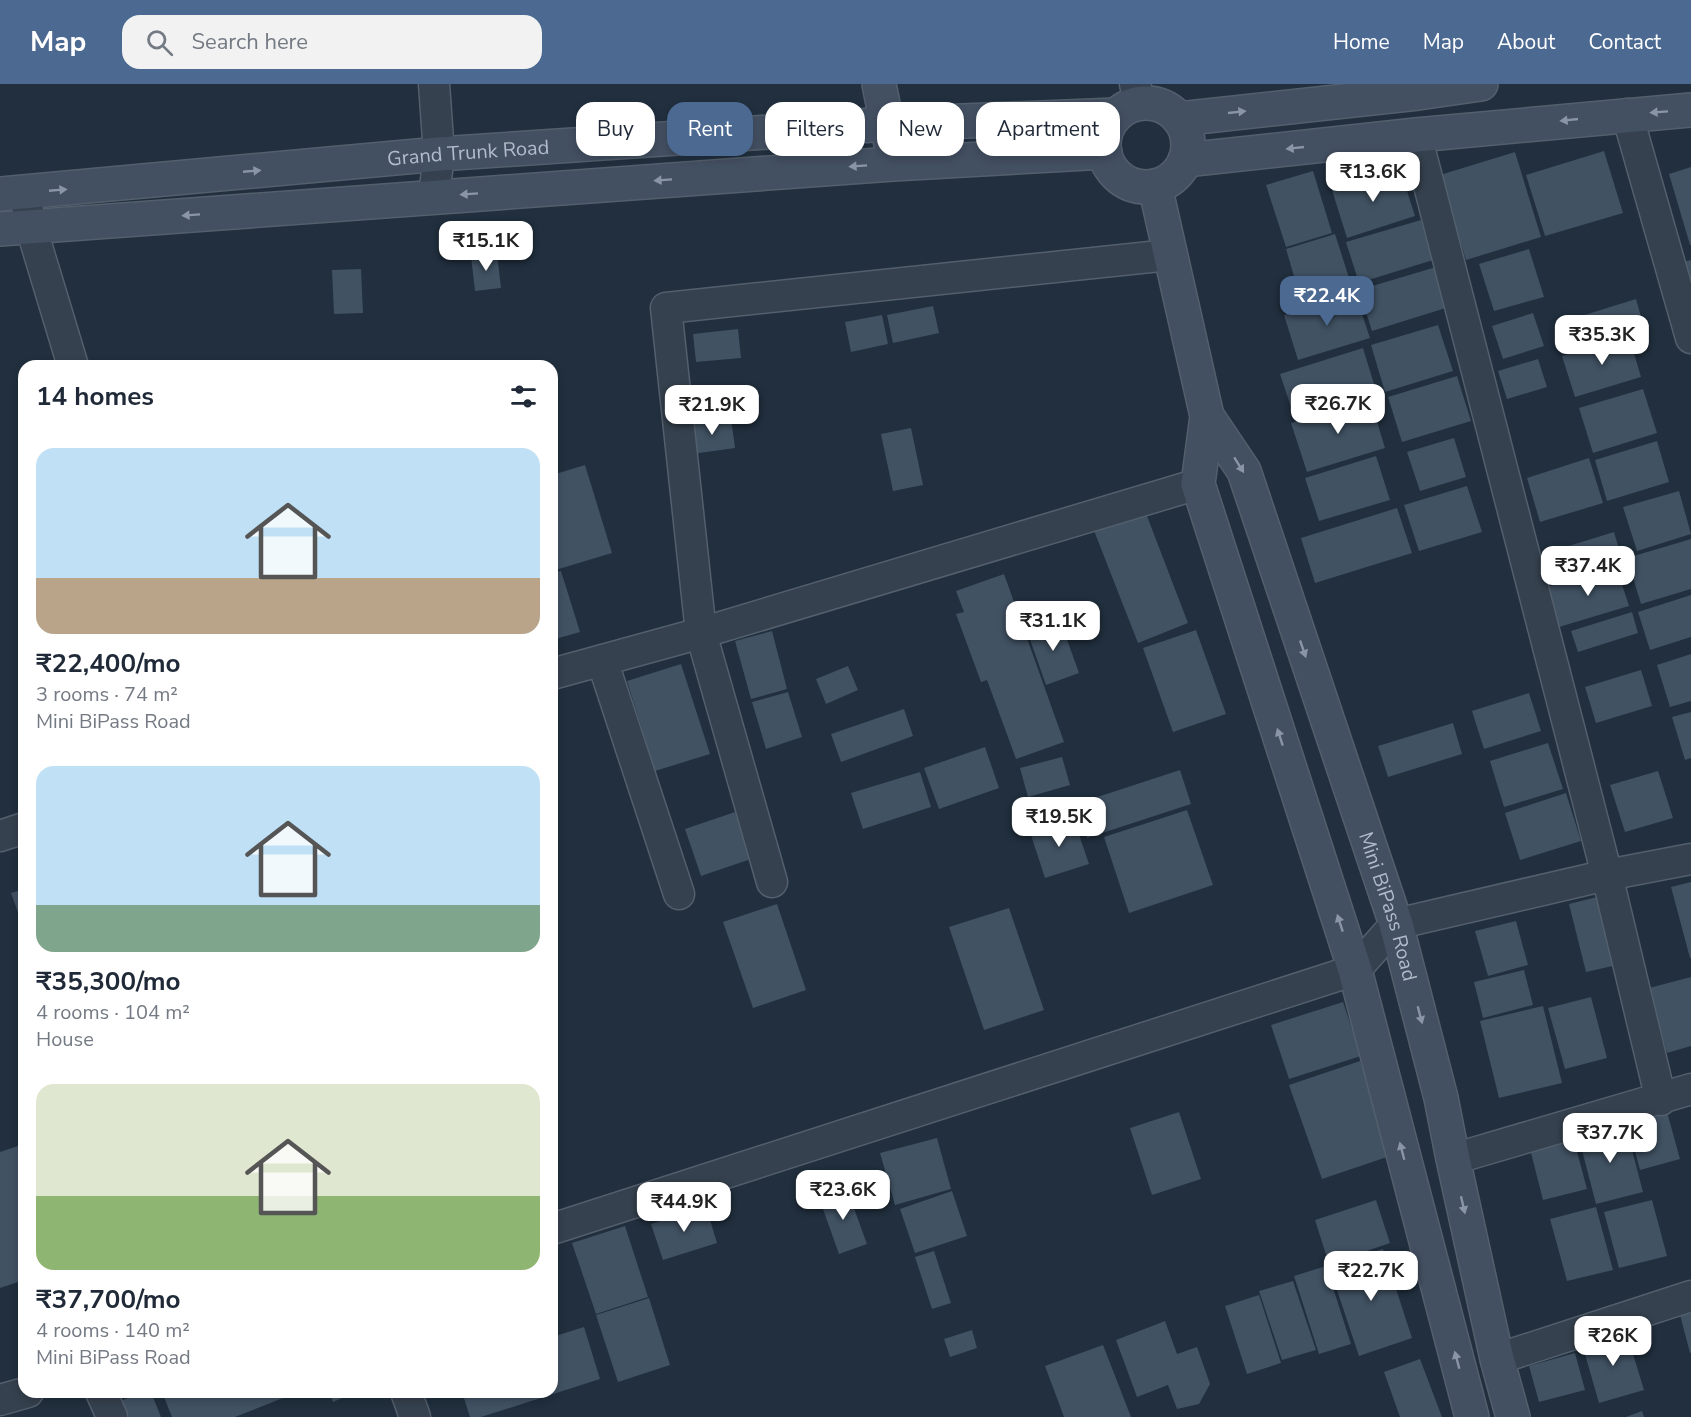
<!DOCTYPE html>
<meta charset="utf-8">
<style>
:root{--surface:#fff;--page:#f2f2f3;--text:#1f2937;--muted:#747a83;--accent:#4b6991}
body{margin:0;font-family:"Nunito Sans",sans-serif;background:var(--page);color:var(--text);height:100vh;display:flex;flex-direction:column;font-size:22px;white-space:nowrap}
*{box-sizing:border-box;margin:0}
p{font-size:20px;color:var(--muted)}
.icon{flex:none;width:33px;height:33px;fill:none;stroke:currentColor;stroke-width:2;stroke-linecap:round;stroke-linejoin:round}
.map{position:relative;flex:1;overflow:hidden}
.details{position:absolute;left:18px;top:276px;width:540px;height:1038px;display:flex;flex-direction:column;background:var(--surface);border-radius:18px;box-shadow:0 3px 9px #0003}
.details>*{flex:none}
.top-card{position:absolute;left:576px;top:18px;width:570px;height:54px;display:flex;gap:12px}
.price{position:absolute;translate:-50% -51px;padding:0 14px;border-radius:12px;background:#fff;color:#222;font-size:20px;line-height:39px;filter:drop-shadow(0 2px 3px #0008)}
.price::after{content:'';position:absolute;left:50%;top:36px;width:18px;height:14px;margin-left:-9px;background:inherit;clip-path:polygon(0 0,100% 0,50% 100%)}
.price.selected{background:var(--accent);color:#fff}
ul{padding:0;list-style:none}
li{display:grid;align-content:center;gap:12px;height:318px;padding:0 18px}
li span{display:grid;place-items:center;height:186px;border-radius:18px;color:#555}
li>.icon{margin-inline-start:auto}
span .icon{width:108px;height:108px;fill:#fffc;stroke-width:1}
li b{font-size:26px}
h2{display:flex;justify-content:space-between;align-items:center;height:72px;padding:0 18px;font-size:26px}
.tag{padding:0 21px;border-radius:18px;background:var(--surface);box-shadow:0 3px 9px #0003;font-size:21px;line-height:54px}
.tag.selected{background:var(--accent);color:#fff}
header{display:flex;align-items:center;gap:36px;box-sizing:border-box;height:84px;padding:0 30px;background:var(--accent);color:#fff}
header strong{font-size:28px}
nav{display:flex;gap:33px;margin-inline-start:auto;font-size:21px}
.search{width:420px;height:54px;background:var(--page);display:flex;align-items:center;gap:15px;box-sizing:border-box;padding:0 21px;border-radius:18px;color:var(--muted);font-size:22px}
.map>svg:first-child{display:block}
.building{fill:#415263}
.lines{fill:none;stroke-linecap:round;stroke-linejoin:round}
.street-casing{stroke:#535f6c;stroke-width:33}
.secondary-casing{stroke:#535f6c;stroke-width:36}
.street{stroke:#35414e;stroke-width:30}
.secondary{stroke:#435062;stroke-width:33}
.oneway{fill:#8a96a6}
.labels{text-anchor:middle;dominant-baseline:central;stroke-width:5;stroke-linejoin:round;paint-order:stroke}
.street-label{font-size:20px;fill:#b1bcca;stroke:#1a2633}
</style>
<header>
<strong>Map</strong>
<div class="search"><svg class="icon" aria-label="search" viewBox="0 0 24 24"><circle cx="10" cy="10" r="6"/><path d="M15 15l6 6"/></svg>Search here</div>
<nav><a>Home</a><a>Map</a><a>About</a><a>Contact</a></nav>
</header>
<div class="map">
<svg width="1691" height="1333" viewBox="0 0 1691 1333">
<rect width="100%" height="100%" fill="#212f3e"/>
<path class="building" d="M1604 67 1623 129 1545 152 1526 91Z
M1515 68 1541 153 1466 176 1440 91Z
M1691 83V161H1690L1669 90Z
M1400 85 1415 132 1347 154 1332 106Z
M1313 87 1332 149 1286 163 1266 101Z
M1421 136 1433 176 1359 199 1346 158Z
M1335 150 1351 200 1301 216 1286 165Z
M1529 165 1544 213 1494 227 1479 180Z
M497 169 501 204 475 207 471 172Z
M1691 176V224L1679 179Z
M1436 183 1449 223 1372 247 1359 206Z
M361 185 363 229 334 230 332 186Z
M1355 209 1370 254 1298 276 1284 231Z
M1636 215 1644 243 1571 265 1562 238Z
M933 222 939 249 893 259 887 231Z
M1533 229 1544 262 1503 275 1492 242Z
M882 231 888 260 851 268 845 238Z
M1438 241 1453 287 1385 308 1371 261Z
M738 245 741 274 696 278 693 250Z
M1629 252 1641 293 1575 313 1562 272Z
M1363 264 1374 300 1292 326 1280 290Z
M1538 275 1547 303 1507 315 1498 287Z
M1457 292 1471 337 1402 358 1388 313Z
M1643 305 1657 349 1593 369 1579 324Z
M1370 315 1385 364 1307 388 1291 339Z
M731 334 735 364 692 370 688 340Z
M911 344 923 401 893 407 881 350Z
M1454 354 1466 393 1420 407 1407 368Z
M1657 357 1669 398 1607 417 1595 376Z
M1376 372 1390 416 1319 437 1305 394Z
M1589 374 1603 419 1540 438 1527 394Z
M585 381 612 469 552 487V391Z
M1467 402 1482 448 1419 467 1404 421Z
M1679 407 1691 450 1637 467 1623 423Z
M1142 419 1188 539 1138 559 1091 439Z
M1397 424 1412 469 1315 499 1301 454Z
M1614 448 1621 472 1554 493 1546 469Z
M1691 455V505L1641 520 1627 474Z
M1616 482 1629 522 1559 543 1547 503Z
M561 487 580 548 552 556V489Z
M1004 490 1064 658 1016 675 987 596 981 598 956 530 964 528 956 507Z
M1691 511V553L1650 566 1638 528Z
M1632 528 1638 549 1578 568 1571 547Z
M1060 536 1079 589 1046 601 1027 547Z
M1196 546 1226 630 1173 648 1143 564Z
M772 547 787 605 751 615 735 557Z
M1691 570V617L1670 623 1657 581Z
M681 580 710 670 655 687 627 597Z
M848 582 858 606 826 620 816 595Z
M1641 586 1652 622 1596 639 1585 603Z
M788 608 802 653 766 665 752 618Z
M1529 609 1541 647 1484 665 1472 627Z
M904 625 913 652 841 678 831 650Z
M1691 628V674L1685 676 1672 633Z
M1453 639 1462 670 1388 693 1378 662Z
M1548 659 1563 705 1504 723 1490 677Z
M985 663 999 704 939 725 924 684Z
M1062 673 1070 701 1028 713 1020 684Z
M1180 686 1191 720 1087 754 1076 720Z
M1658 687 1673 734 1625 748 1610 701Z
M920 688 931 723 863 745 851 709Z
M1566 709 1581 757 1520 776 1505 729Z
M1187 726 1213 801 1129 829 1104 753Z
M735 728 751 775 701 792 685 745Z
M1073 733 1089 780 1045 794 1030 748Z
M1691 798V874H1690L1671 803Z
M24 805V845L11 809Z
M1609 810 1626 879 1586 888 1569 820Z
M777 820 806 906 753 924 723 838Z
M1009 824 1044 926 984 946 949 843Z
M1516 837 1528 881 1488 892 1475 847Z
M1524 886 1533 921 1483 934 1474 898Z
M1691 893V962L1667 969 1649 904Z
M1591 913 1607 974 1565 985 1548 924Z
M1343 918 1361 972 1289 995 1271 941Z
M1543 922 1562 999 1499 1014 1480 937Z
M1360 977 1393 1071 1322 1095 1289 1001Z
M1666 1024 1680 1075 1640 1086 1626 1034Z
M1179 1028 1201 1095 1152 1111 1130 1044Z
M1625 1039 1643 1108 1596 1120 1578 1051Z
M1572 1049 1587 1105 1543 1116 1529 1061Z
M937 1054 951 1105 895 1121 880 1069Z
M21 1061 24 1071V1196L0 1204V1068Z
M847 1105 867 1160 839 1170 819 1114Z
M952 1107 967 1152 915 1169 900 1125Z
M1376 1116 1390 1159 1329 1180 1315 1136Z
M1652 1116 1667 1172 1619 1184 1604 1128Z
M706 1123 717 1159 663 1176 651 1140Z
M1596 1123 1613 1186 1567 1197 1550 1135Z
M625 1142 648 1213 596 1230 572 1159Z
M1383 1165 1412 1254 1359 1272 1329 1182Z
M934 1167 951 1219 932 1225 915 1173Z
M1326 1182 1351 1260 1319 1270 1294 1192Z
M1293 1197 1316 1266 1282 1276 1259 1207Z
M1259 1211 1281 1279 1247 1290 1225 1222Z
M649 1214 670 1281 618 1298 596 1231Z
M1691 1224V1269H1690L1679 1227Z
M1165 1237 1177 1270 1197 1263 1210 1300 1199 1320 1177 1325 1168 1301 1137 1313 1116 1256Z
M584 1243 600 1295 481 1333H470L462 1308H552V1253Z
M972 1246 977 1264 950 1273 944 1255Z
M1626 1247 1644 1306 1599 1319 1582 1260Z
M1103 1261 1131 1333H1064L1045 1282Z
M1575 1269 1585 1306 1539 1318 1529 1282Z
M1420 1275 1442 1333H1400L1384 1288Z
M143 1308H151L161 1333H118L113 1320Z
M162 1308H298L235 1333H172Z
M329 1308H356L333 1318Z
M1642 1327 1644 1333H1626Z"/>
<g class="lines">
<defs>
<path id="street" d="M1135 0 1140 19
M1627 30 1691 254
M1416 51 1607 791 1661 1016
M434 112 439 70 434 0
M27 121 31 143 73 282
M602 576 679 810
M552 590 701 549 1198 400
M0 752 24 744
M772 798 701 549 666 224 1169 171
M1453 1075 1691 1005
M552 1145 1355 886 1396 840 1607 791 1691 775
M1497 1275 1691 1212
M101 1308 112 1333
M406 1308 415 1333
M0 1316 28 1308"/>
<g id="secondary">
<path d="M879 0 891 60"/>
<circle cx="1146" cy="61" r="42"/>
<path d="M1179 35 1418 9 1481 0"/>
<path d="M1185 76 1416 51 1691 26"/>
<path d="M1155 102 1207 332 1198 400 1355 886 1472 1333"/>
<path id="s1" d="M0 110 439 70 888 40 1116 31"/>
<path d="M0 145 893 80 1105 68"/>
<path id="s2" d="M1207 332 1244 387 1396 840 1441 1014 1453 1075 1497 1275 1513 1333"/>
</g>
</defs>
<use href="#street" class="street-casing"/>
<use href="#secondary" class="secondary-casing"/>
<use href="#street" class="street"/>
<use href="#secondary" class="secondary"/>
</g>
<defs><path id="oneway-solid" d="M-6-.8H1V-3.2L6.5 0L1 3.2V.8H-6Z" transform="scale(1.5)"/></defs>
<g class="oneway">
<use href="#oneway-solid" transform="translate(1237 28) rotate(-6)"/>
<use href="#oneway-solid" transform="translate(1659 28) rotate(176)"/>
<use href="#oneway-solid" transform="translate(1569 36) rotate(174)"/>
<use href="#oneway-solid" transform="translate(1295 64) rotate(174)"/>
<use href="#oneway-solid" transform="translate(858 82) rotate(176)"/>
<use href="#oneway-solid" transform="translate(252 87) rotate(-5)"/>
<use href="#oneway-solid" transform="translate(663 96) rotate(176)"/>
<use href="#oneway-solid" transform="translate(58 106) rotate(-5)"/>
<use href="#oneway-solid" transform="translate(469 110) rotate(176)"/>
<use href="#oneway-solid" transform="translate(191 131) rotate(176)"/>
<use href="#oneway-solid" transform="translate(1239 381) rotate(58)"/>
<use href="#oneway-solid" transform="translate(1303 565) rotate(71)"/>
<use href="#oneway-solid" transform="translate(1280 653) rotate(-108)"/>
<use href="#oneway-solid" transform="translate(1340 839) rotate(-108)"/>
<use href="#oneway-solid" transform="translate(1420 931) rotate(75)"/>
<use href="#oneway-solid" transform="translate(1402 1067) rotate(-105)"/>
<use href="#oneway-solid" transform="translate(1463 1121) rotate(77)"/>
<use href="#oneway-solid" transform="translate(1457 1276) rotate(-105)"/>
</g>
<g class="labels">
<g class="street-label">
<text stroke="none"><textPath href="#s1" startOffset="470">Grand Trunk Road</textPath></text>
<text stroke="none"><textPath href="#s2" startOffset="525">Mini BiPass Road</textPath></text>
</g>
</g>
</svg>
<b class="price" style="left:1373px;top:119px">₹13.6K</b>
<b class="price" style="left:486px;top:188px">₹15.1K</b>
<b class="price selected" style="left:1327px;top:243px">₹22.4K</b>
<b class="price" style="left:1602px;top:282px">₹35.3K</b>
<b class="price" style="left:1338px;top:351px">₹26.7K</b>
<b class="price" style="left:712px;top:352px">₹21.9K</b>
<b class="price" style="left:1588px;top:513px">₹37.4K</b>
<b class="price" style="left:1053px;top:568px">₹31.1K</b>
<b class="price" style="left:1059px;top:764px">₹19.5K</b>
<b class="price" style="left:1610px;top:1080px">₹37.7K</b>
<b class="price" style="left:843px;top:1137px">₹23.6K</b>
<b class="price" style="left:684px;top:1149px">₹44.9K</b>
<b class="price" style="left:1371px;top:1218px">₹22.7K</b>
<b class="price" style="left:1613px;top:1283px">₹26K</b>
<div class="top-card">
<a class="tag">Buy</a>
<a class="tag selected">Rent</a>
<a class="tag">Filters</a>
<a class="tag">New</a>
<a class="tag">Apartment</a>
</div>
<section class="details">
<h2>14 homes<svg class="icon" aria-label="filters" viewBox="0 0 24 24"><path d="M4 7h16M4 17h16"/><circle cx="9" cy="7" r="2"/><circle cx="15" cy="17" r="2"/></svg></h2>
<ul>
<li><span style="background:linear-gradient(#bfe0f5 70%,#b9a48a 0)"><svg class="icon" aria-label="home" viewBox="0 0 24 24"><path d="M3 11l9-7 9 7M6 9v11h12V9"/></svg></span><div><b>₹22,400/mo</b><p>3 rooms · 74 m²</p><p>Mini BiPass Road</p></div></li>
<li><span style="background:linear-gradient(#bfe0f5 75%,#7fa58c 0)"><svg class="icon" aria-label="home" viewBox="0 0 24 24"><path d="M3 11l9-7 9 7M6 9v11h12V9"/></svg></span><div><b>₹35,300/mo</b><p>4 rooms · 104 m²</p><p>House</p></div></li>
<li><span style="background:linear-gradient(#dfe7d0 60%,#8fb573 0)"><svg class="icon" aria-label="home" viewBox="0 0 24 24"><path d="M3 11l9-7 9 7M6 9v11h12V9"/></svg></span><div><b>₹37,700/mo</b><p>4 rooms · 140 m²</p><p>Mini BiPass Road</p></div></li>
</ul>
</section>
</div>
